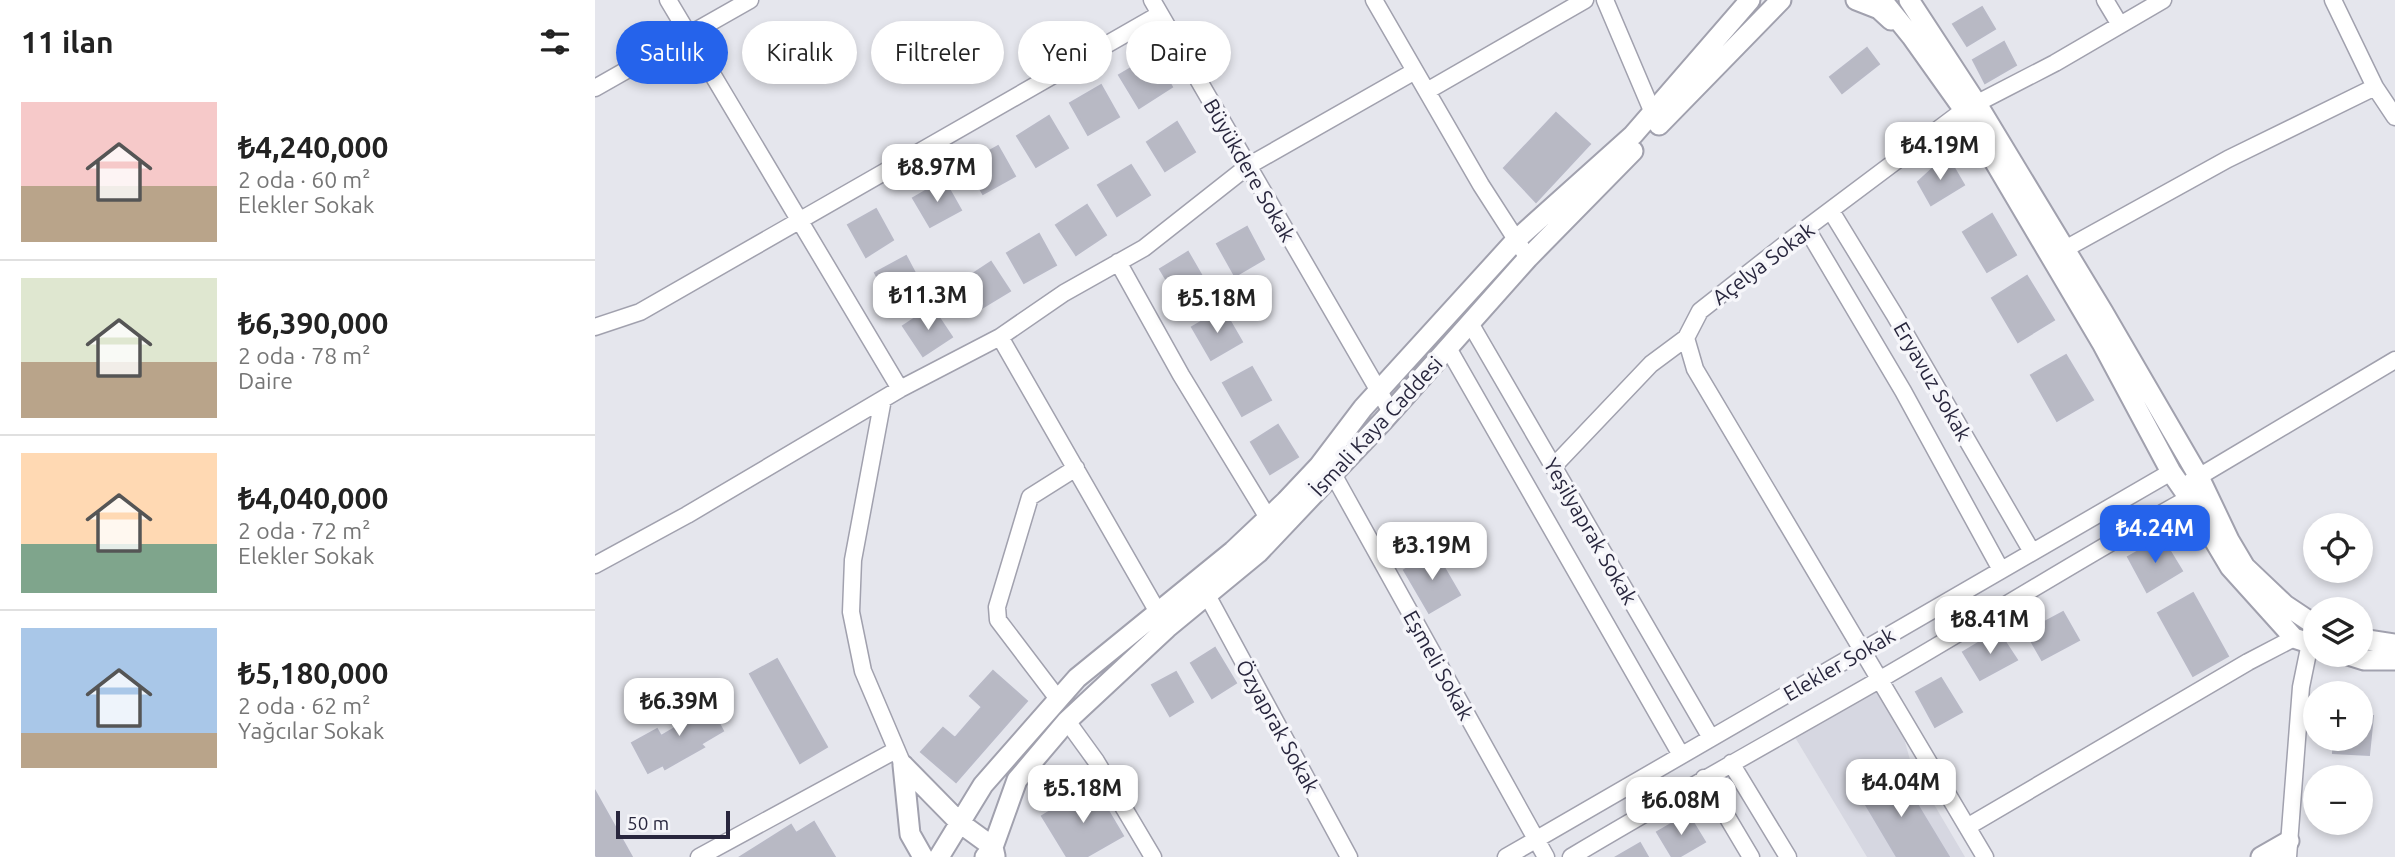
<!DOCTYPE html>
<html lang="tr">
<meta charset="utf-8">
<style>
:root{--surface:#fff;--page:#f6f6f6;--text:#222;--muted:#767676;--line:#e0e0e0;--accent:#2563eb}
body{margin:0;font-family:Ubuntu,sans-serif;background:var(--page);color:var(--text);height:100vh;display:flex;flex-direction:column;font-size:26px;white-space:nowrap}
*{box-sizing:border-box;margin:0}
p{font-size:23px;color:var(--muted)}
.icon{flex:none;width:38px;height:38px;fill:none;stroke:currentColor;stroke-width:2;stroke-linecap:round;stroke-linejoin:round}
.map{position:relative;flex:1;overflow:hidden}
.sheet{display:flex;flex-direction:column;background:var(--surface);width:595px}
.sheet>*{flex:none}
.guide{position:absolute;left:21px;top:21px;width:665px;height:63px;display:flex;gap:14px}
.tools{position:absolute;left:1708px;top:513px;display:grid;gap:14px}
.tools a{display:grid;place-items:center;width:70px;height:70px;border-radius:50%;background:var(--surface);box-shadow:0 4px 10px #0003;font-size:35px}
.scale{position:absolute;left:21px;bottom:18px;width:114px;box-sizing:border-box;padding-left:7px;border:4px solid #28263d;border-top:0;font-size:19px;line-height:24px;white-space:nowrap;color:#28263d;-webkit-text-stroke:5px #f6f6fa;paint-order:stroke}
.price{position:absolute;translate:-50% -60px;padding:0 16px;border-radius:14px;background:#fff;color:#222;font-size:23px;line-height:46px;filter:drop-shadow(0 2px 4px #0008)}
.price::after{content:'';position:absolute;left:50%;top:42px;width:21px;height:16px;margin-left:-10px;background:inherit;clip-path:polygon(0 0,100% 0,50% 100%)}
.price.on{background:var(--accent);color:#fff}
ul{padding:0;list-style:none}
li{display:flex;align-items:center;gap:21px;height:175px;padding:0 21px}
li+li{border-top:2px solid var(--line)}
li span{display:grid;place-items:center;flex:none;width:196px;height:140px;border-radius:0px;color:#555}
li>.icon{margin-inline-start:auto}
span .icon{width:84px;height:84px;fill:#fffc;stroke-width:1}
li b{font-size:30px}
h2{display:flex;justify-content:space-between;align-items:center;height:84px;padding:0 21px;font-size:30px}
.pill{padding:0 24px;border-radius:32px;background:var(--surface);box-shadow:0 4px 10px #0003;font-size:24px;line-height:63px}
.pill.on{background:var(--accent);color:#fff}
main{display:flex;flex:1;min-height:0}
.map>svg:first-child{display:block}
.built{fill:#d6d7e1}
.building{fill:#b8b9c4;stroke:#b8b9c6;stroke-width:2}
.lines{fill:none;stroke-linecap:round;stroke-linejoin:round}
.minor-casing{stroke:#a1a1ae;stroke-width:19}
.tertiary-casing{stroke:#a1a1ae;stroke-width:23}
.minor{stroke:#fff;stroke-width:16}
.tertiary{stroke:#fff;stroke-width:19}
.labels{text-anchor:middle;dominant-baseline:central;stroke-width:7;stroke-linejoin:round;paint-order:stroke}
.street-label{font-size:21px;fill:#28263d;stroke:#f6f6fa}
</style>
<main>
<section class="sheet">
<h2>11 ilan<svg class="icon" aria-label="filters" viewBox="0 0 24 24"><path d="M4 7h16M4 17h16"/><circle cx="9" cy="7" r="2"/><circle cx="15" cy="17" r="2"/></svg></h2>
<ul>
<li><span style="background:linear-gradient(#f6c9c9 60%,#b9a48a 0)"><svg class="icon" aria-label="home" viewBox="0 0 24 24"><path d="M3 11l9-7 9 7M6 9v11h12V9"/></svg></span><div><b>₺4,240,000</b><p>2 oda · 60 m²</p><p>Elekler Sokak</p></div></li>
<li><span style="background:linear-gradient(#dfe7d0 60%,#b9a48a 0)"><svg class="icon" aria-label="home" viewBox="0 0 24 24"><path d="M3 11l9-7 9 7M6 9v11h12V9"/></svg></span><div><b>₺6,390,000</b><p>2 oda · 78 m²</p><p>Daire</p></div></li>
<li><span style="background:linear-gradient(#ffd9b3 65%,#7fa58c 0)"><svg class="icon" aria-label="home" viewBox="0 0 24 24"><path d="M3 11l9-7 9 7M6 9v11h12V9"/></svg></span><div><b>₺4,040,000</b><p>2 oda · 72 m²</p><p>Elekler Sokak</p></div></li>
<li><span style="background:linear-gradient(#a9c7e8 75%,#b9a48a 0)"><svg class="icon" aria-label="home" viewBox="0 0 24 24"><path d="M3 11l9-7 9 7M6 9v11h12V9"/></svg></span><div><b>₺5,180,000</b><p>2 oda · 62 m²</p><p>Yağcılar Sokak</p></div></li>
</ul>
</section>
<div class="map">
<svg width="1800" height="857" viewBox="0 0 1800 857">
<rect width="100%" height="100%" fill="#e5e6ed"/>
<path class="built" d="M1280 685 1307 731 1317 767 1370 857H1272L1198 734Z"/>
<path class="building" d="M1387 7 1400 29 1372 46 1358 24Z
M1409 42 1421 65 1390 83 1378 60Z
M1272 48 1284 64 1247 93 1235 77Z
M558 55 577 87 544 108 524 75Z
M506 85 524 117 493 135 475 103Z
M961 113 995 144 941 202 909 168Z
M454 116 473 148 441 167 422 136Z
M582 122 600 152 570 171 552 142Z
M403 146 420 176 388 194 371 164Z
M1355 161 1369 185 1336 205 1323 182 1338 168Z
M536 165 555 195 522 216 503 185Z
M349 180 366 210 335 227 318 198Z
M492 205 511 235 481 255 461 225Z
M281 209 298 240 271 257 253 225Z
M1397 214 1421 255 1392 272 1368 232Z
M652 227 669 259 640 276 622 244Z
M444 234 461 265 429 283 412 253Z
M593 252 612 285 584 301 565 269Z
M311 256 327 286 296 303 280 273Z
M396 262 415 291 382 311 364 283Z
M1432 276 1459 320 1423 342 1397 298Z
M337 307 357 337 328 356 308 326Z
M628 309 647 342 616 360 597 327Z
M1471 355 1498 400 1462 421 1436 375Z
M657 367 676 400 647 416 628 383Z
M683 425 703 457 675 474 656 442Z
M1567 538 1587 571 1552 592 1533 557Z
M840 552 865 595 834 613 809 570Z
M1598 593 1633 656 1598 676 1563 613Z
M1468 612 1484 640 1447 660 1431 632Z
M1403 631 1422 660 1385 680 1368 652Z
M620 648 641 683 617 698 596 663Z
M182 659 232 747 205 763 155 674Z
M398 671 432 701 361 782 326 752 348 728 360 738 387 707 375 696Z
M581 672 598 702 575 716 557 685Z
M1346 678 1367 712 1340 727 1321 692Z
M111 699 128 731 106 744 109 747 70 769 68 765 53 773 37 743 62 729 66 736 88 723 83 715Z
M1766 716H1778L1774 755 1738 753 1739 738H1766Z
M1302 771 1354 857H1302L1264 793 1278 783Z
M498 785 528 836 491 857H472L447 816Z
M0 791 37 857H2L0 854Z
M1093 814 1110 842 1084 857H1077L1062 832Z
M219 822 240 857H145L196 825 201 833Z
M1045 843 1053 857H1021Z"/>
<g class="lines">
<defs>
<path id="minor" d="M73 0 305 389
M557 0 796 412
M779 0 886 185 933 258
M1010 0 1061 120
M1510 0 1525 25
M1738 0 1780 87 1800 117
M0 88 155 0
M832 91 990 0
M1236 211 1299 314 1437 552
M1212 229 1308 391 1406 570
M1470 249 1633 159 1780 87
M523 262 586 375 678 526
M875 323 1116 738
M0 327 45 312 565 14
M405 337 469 293 549 248 653 166 820 71
M1091 338 1100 369 1390 857
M853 348 1086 755
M288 399 258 560 256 612 268 671 308 765
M958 467 1056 364 1091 338 1105 311 1193 242 1369 110 1460 63 1568 0
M738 474 951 857
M1595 482 1800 360
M0 565 92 515 305 389 405 337 568 621
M612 595 754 857
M463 699 403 620 402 607 435 497 481 468
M472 721 501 761 558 857
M1136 763 1193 857
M1109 778 1156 857
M1372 827 1653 662 1699 638
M104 857 301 750
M911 857 1576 472
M976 857C1078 796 1181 739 1284 680 1388 620 1489 556 1594 498
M1693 857 1706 687 1715 643"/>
<path id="tertiary" d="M1261 0 1284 9 1296 20
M1287 0 1317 37 1369 110 1508 345 1576 472 1594 498 1635 567 1699 638 1720 645
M1314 0 1382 104 1508 312 1604 477 1634 540 1650 567 1690 605 1720 625
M1064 125 1186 0
M1766 639 1800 644
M1750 654 1769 660H1800
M308 765 365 823 398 847 400 856
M308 765 315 834 328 857
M344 857 388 785 482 678 638 551 691 501 724 466 768 408 921 240 1038 135 1155 0
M390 857 398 847 422 780 472 721 572 628 663 553 788 421 933 258 1038 151
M1666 857 1694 841"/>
</defs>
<use href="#minor" class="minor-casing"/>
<use href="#tertiary" class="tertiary-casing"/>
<use href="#minor" class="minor"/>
<use href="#tertiary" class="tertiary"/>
</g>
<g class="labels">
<g class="street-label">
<text transform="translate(655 170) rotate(60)">Büyükdere Sokak</text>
<text transform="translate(1168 263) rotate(-37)">Açelya Sokak</text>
<text transform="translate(1338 381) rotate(60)">Eryavuz Sokak</text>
<text transform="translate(781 426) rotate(-47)">İsmali Kaya Caddesi</text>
<text transform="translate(996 531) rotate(60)">Yeşilyaprak Sokak</text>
<text transform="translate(1244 664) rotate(-30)">Elekler Sokak</text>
<text transform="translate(844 665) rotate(61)">Eşmeli Sokak</text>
<text transform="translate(683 726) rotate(61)">Özyaprak Sokak</text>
</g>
</g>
</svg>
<div class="tools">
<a><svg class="icon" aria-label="locate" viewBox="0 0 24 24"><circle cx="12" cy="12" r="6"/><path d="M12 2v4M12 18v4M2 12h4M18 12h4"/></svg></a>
<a><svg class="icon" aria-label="layers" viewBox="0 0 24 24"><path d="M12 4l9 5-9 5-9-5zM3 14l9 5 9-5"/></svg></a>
<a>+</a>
<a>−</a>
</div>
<div class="scale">50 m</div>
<b class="price" style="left:1345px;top:182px">₺4.19M</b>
<b class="price" style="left:342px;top:204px">₺8.97M</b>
<b class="price" style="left:333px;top:332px">₺11.3M</b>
<b class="price" style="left:622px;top:335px">₺5.18M</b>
<b class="price on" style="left:1560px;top:565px">₺4.24M</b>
<b class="price" style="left:837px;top:582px">₺3.19M</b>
<b class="price" style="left:1395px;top:656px">₺8.41M</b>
<b class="price" style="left:84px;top:738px">₺6.39M</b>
<b class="price" style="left:1306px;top:819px">₺4.04M</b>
<b class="price" style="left:488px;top:825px">₺5.18M</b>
<b class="price" style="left:1086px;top:837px">₺6.08M</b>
<div class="guide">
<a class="pill on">Satılık</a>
<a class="pill">Kiralık</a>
<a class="pill">Filtreler</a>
<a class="pill">Yeni</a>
<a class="pill">Daire</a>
</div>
</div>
</main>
